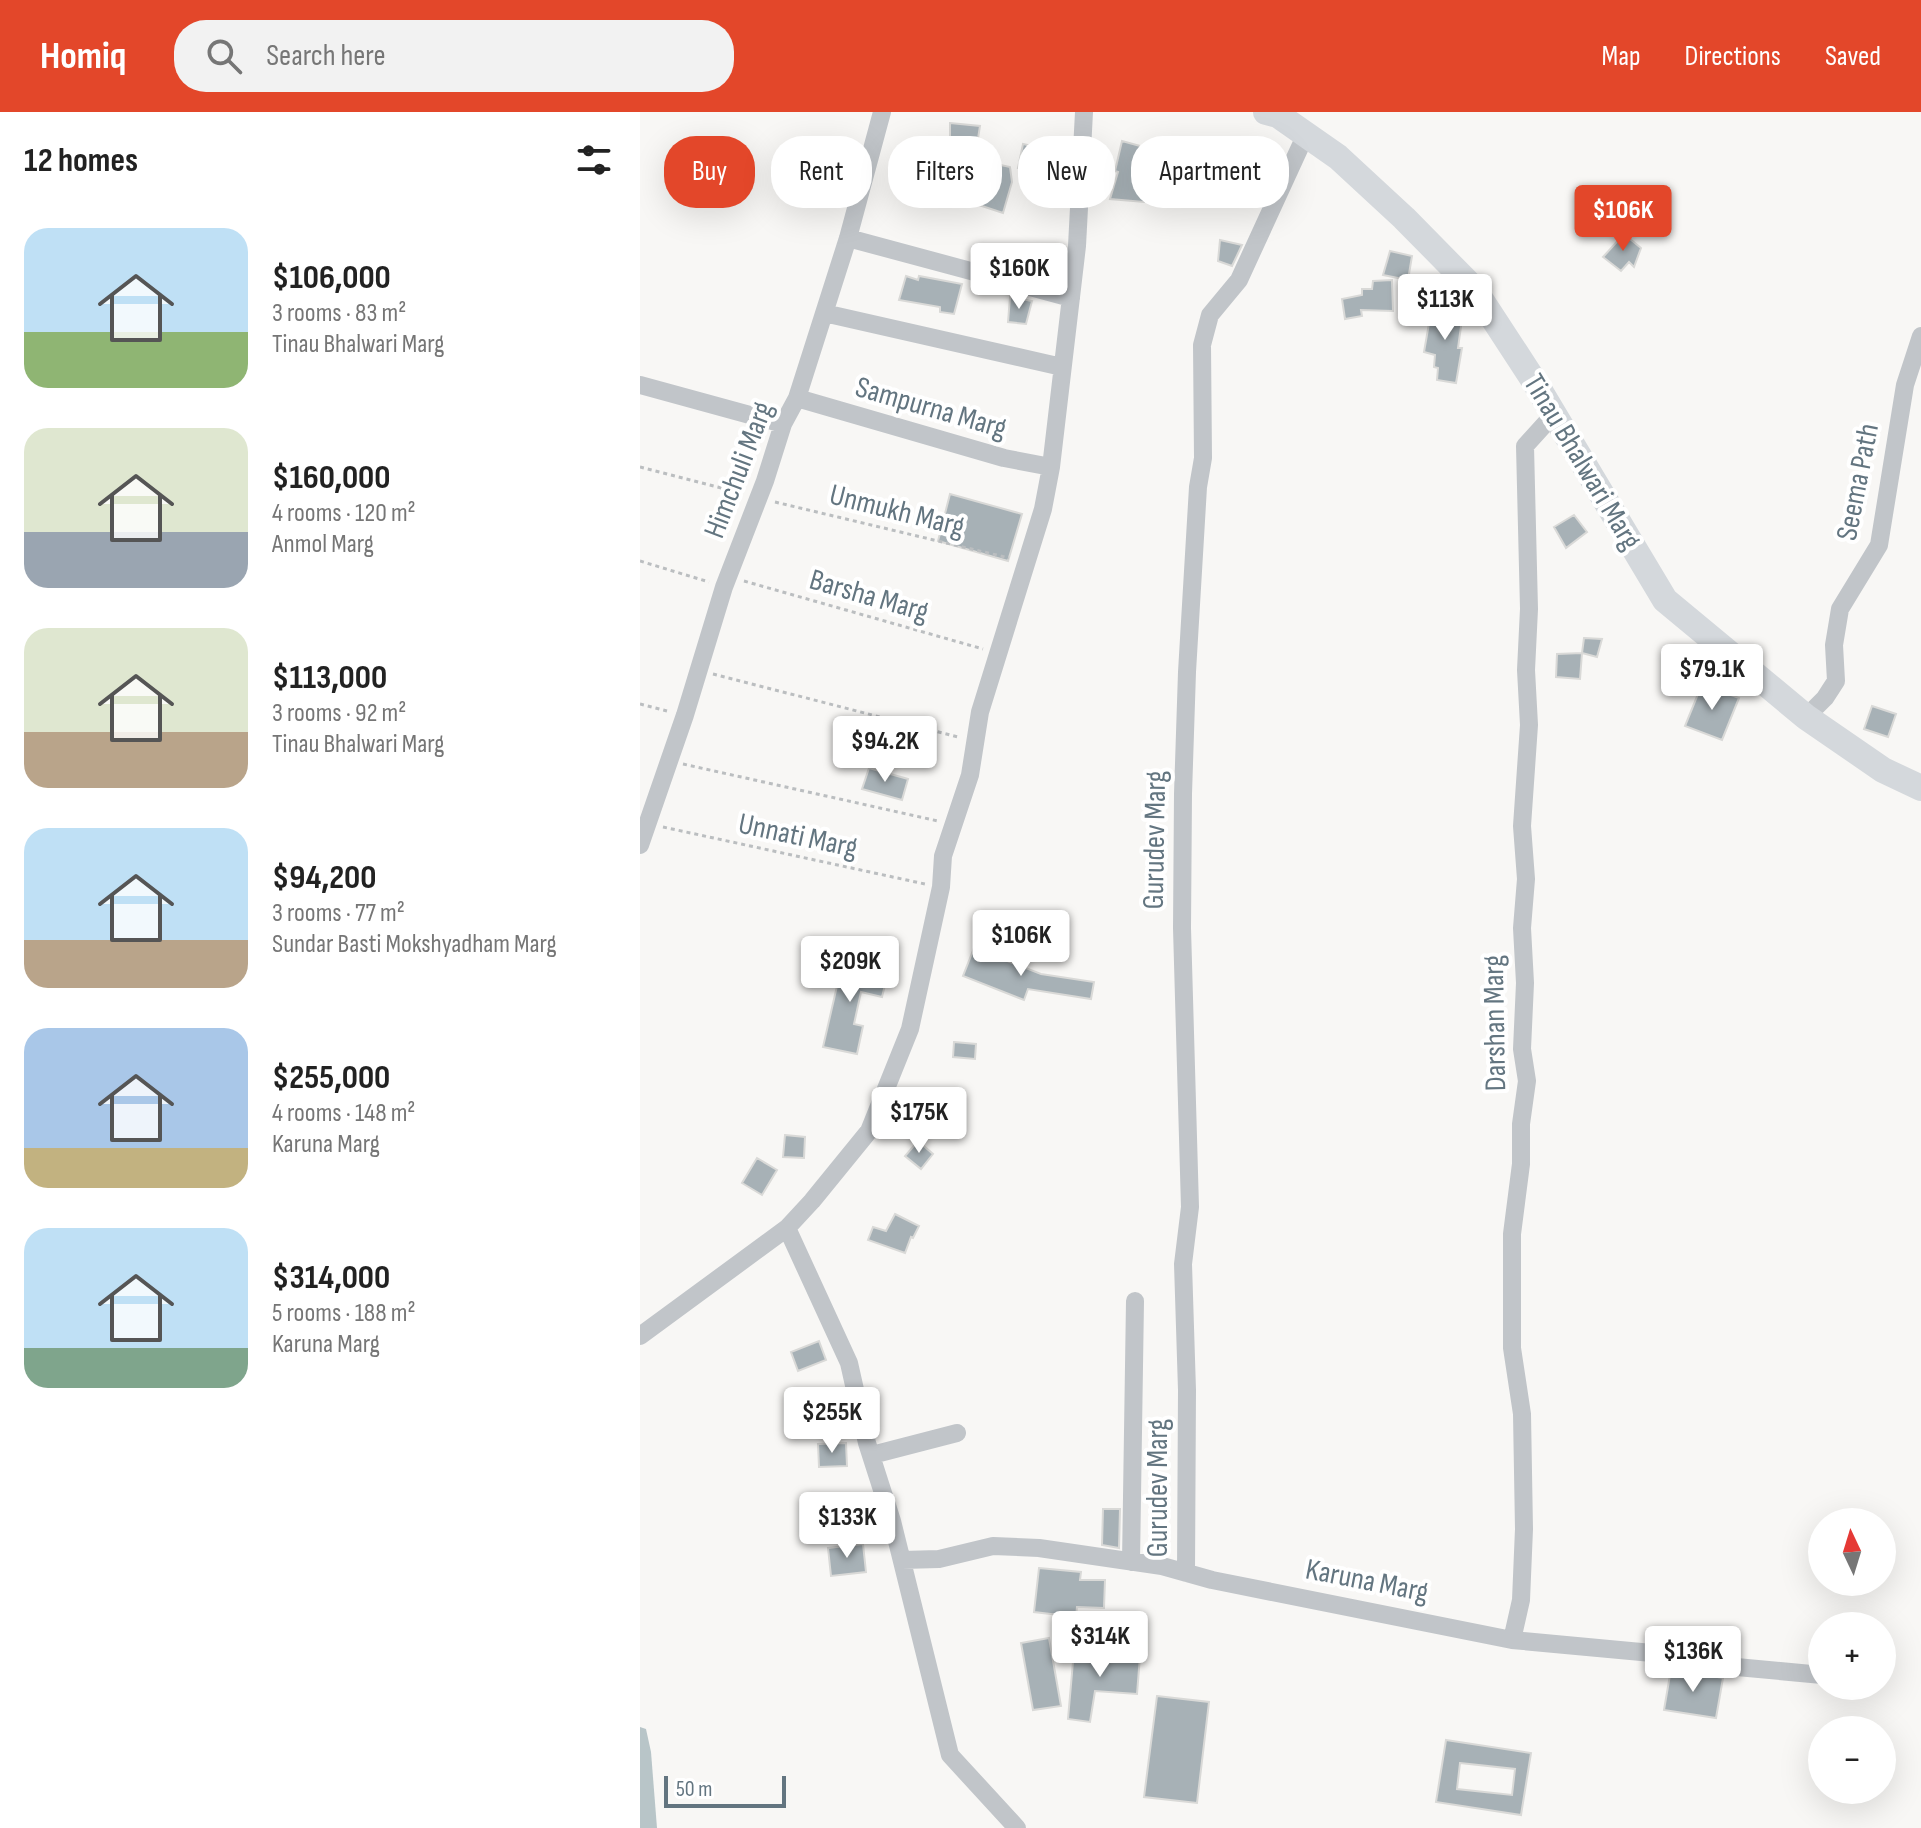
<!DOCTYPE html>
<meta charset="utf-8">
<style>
:root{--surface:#fff;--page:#f2f2f2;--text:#222;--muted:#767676;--accent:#e3472a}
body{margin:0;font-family:"Sofia Sans Condensed",sans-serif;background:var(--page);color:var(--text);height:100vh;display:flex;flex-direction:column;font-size:30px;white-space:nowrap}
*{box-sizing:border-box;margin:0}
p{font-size:26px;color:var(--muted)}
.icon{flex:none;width:44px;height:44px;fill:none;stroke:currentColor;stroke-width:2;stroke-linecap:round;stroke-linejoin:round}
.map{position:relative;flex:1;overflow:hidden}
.sheet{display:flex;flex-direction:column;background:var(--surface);width:640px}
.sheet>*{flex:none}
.guide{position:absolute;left:24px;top:24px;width:760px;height:72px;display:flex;gap:16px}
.needle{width:52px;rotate:356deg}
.fabs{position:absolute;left:1168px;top:1396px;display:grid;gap:16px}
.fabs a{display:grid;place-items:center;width:88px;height:88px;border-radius:50%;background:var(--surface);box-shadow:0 8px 32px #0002;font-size:40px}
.scale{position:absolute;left:24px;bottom:20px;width:122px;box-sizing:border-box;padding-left:8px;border:4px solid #637580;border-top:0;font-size:22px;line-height:28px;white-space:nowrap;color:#637580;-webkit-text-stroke:6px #fff;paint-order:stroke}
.price{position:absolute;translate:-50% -68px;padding:0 18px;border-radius:8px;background:#fff;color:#222;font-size:26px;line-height:52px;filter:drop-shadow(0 2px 4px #0008)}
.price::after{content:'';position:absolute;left:50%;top:48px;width:24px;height:18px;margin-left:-12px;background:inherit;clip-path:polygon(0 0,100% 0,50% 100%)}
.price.on{background:var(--accent);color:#fff}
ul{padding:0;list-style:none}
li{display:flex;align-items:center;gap:24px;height:200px;padding:0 24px}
li span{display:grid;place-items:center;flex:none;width:224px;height:160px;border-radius:24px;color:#555}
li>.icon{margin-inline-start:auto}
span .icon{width:96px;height:96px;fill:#fffc;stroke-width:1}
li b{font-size:34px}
h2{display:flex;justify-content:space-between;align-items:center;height:96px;padding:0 24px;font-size:34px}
.tag{padding:0 28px;border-radius:32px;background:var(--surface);box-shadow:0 8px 32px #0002;font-size:28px;line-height:72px}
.tag.on{background:var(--accent);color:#fff}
header{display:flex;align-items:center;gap:48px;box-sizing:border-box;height:112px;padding:0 40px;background:var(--accent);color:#fff}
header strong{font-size:38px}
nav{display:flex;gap:44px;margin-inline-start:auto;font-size:28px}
.search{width:560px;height:72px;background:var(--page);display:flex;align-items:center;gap:20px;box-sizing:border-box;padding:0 28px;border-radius:32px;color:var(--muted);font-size:30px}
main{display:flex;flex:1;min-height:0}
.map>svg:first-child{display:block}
.water{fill:#b8c5c8}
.building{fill:#a7b1b6;stroke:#d9d9d7;stroke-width:2;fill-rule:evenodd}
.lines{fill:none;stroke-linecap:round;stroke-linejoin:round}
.path{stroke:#bbbec0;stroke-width:3;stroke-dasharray:4 4;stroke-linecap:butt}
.street{stroke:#c1c5c9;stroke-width:18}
.secondary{stroke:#d4d8dc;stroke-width:26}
.labels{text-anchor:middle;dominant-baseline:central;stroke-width:8;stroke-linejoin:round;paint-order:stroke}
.street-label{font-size:30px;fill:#637580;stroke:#fff}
</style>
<header>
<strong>Homiq</strong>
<div class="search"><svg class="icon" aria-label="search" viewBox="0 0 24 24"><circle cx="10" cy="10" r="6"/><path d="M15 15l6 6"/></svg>Search here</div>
<nav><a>Map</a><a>Directions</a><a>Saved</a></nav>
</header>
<main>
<section class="sheet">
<h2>12 homes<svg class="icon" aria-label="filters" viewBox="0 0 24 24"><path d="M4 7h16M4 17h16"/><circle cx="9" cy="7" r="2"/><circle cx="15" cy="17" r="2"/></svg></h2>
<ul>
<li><span style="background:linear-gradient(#bfe0f5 65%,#8fb573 0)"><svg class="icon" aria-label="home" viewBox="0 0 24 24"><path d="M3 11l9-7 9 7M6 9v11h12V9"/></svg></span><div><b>$106,000</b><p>3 rooms · 83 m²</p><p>Tinau Bhalwari Marg</p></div></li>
<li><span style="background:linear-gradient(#dfe7d0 65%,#9aa5b1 0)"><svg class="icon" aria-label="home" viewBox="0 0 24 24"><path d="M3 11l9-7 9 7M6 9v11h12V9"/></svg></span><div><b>$160,000</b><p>4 rooms · 120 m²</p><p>Anmol Marg</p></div></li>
<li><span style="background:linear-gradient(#dfe7d0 65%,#b9a48a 0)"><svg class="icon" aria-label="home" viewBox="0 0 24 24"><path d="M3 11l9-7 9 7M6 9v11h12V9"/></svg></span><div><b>$113,000</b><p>3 rooms · 92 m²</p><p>Tinau Bhalwari Marg</p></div></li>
<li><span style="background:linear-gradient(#bfe0f5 70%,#b9a48a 0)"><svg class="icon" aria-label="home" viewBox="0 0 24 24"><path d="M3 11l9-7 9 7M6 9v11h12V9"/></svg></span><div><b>$94,200</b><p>3 rooms · 77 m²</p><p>Sundar Basti Mokshyadham Marg</p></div></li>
<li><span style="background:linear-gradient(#a9c7e8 75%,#c2b280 0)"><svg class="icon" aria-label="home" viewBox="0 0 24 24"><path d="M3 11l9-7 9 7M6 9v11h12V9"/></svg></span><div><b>$255,000</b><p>4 rooms · 148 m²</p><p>Karuna Marg</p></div></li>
<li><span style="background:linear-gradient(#bfe0f5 75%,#7fa58c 0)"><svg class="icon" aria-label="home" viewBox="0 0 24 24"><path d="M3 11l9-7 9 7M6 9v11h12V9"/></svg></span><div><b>$314,000</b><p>5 rooms · 188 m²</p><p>Karuna Marg</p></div></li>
</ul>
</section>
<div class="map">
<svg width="1281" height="1716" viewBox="0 0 1281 1716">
<rect width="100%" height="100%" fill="#f8f7f5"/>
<path class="water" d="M0 1615 6 1617 11 1640 17 1716H0Z"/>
<path class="building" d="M310 11 340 14 336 39 310 37Z
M482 29 511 37 503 70 504 90 470 87 478 60 475 59Z
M383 32 411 38 406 62 378 56Z
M622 48 637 57 627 79 609 71Z
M347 50 370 55 372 70 363 101 339 93 347 69Z
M984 122 1001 136 994 155 989 150 981 159 963 145Z
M580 128 602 133 592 154 578 149Z
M750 139 772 144 768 168 743 163Z
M266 164 278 168 279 164 322 172 314 202 300 200V195L259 188Z
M752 168 753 199 721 198 722 204 705 207 702 187 722 183V177H732L733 169Z
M370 185 392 189 386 212 368 210Z
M792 194 823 200 818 236H822L816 271 797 268 798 256 794 255 795 243 784 240Z
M310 382 382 402 368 449 298 429Z
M934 403 947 420 926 436 914 415Z
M944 526 962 527 957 545 942 541Z
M942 541 940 567 916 565 917 542Z
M1062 572 1099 586 1082 628 1045 614Z
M1232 594 1256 602 1248 625 1224 617Z
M229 656 268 667 262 688 222 677Z
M334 836 401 862 454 870 451 887 388 877 384 888 323 864Z
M196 848 248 861 242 885 221 880 214 912 223 914 217 942 183 935 197 874 190 872Z
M314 930 336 932 335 947 313 945Z
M145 1023 165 1025 164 1046 143 1045Z
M278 1029 293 1042 281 1057 265 1044Z
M117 1046 137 1058 122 1083 102 1071Z
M255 1102 279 1114 273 1126 271 1125 265 1141 228 1128 233 1115 246 1119Z
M179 1229 186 1248 158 1259 151 1240Z
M206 1331 207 1354 179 1355 178 1332Z
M463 1397H480L479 1436 462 1433Z
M223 1432 226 1460 191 1464 188 1436Z
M399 1456 441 1460 440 1468H465L464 1496 437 1495 436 1505 394 1500Z
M409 1526 421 1594 393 1598 381 1531Z
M434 1538 500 1544 497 1582 455 1579 450 1610 428 1607Z
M1031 1557 1083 1566 1076 1606 1024 1598Z
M517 1584 569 1590 557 1691 504 1685Z
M806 1628 891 1641 881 1703 796 1690ZM820 1651 875 1657 872 1683 817 1677Z"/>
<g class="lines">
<path class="path" d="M0 355 101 381
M135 390 369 446
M0 449 69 470
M104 469 343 537
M73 562 318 625
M0 592 27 599
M43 652 298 709
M23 715 285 772"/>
<path class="street" d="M208 126 431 186
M184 201 422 255
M0 273 143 312
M157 286 364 346 411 355
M1166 605 1185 586 1196 569 1194 533 1200 497 1239 433 1265 273 1281 224
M0 733 45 603 84 475 125 369 143 312 157 286 208 126 242 0
M147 1116 209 1251 227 1331 252 1409 310 1643 377 1716
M0 1224 147 1116 172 1089 229 1019 270 917 301 775 303 744 330 663 340 600 403 397 411 355 437 134 444 0
M232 1343 317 1321
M262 1448 299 1447 353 1434 399 1436 522 1454 572 1468 872 1528 1012 1541 1075 1553 1182 1563
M491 1450 495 1189
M546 1461 547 1278 543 1152 550 1095 542 816 543 682 547 560 558 375 563 346 562 233 570 203 599 168 666 22
M872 1528 881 1488 884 1417 882 1302 872 1236V1122L881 1052V1012L887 969 882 937 885 871 882 816 886 767 882 714 889 613 886 558 889 497 885 334 914 302"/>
<path class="secondary" d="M626 0 638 3 698 45 764 106 834 177 894 269 1025 488 1166 605 1243 658 1281 676"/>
</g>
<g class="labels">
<g class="street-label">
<text transform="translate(291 296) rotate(16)">Sampurna Marg</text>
<text transform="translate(942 350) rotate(59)">Tinau Bhalwari Marg</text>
<text transform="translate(99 358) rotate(-69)">Himchuli Marg</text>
<text transform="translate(1218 370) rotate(-79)">Seema Path</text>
<text transform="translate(257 399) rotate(14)">Unmukh Marg</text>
<text transform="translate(229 484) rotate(16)">Barsha Marg</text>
<text transform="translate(158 724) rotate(12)">Unnati Marg</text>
<text transform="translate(515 728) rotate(-89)">Gurudev Marg</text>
<text transform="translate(855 911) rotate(-91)">Darshan Marg</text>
<text transform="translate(518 1376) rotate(-90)">Gurudev Marg</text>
<text transform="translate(727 1469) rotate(11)">Karuna Marg</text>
</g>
</g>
</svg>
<div class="fabs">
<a><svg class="needle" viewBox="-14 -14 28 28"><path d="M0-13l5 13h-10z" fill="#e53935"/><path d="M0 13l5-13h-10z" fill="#767676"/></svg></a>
<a>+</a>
<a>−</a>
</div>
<div class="scale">50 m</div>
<b class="price on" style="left:983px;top:141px">$106K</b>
<b class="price" style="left:379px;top:199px">$160K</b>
<b class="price" style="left:805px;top:230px">$113K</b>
<b class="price" style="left:1072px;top:600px">$79.1K</b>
<b class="price" style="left:245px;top:672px">$94.2K</b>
<b class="price" style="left:381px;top:866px">$106K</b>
<b class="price" style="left:210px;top:892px">$209K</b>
<b class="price" style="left:279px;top:1043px">$175K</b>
<b class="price" style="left:192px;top:1343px">$255K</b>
<b class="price" style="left:207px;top:1448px">$133K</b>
<b class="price" style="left:460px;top:1567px">$314K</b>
<b class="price" style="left:1053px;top:1582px">$136K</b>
<div class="guide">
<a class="tag on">Buy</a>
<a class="tag">Rent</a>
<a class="tag">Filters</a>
<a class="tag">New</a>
<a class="tag">Apartment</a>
</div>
</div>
</main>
